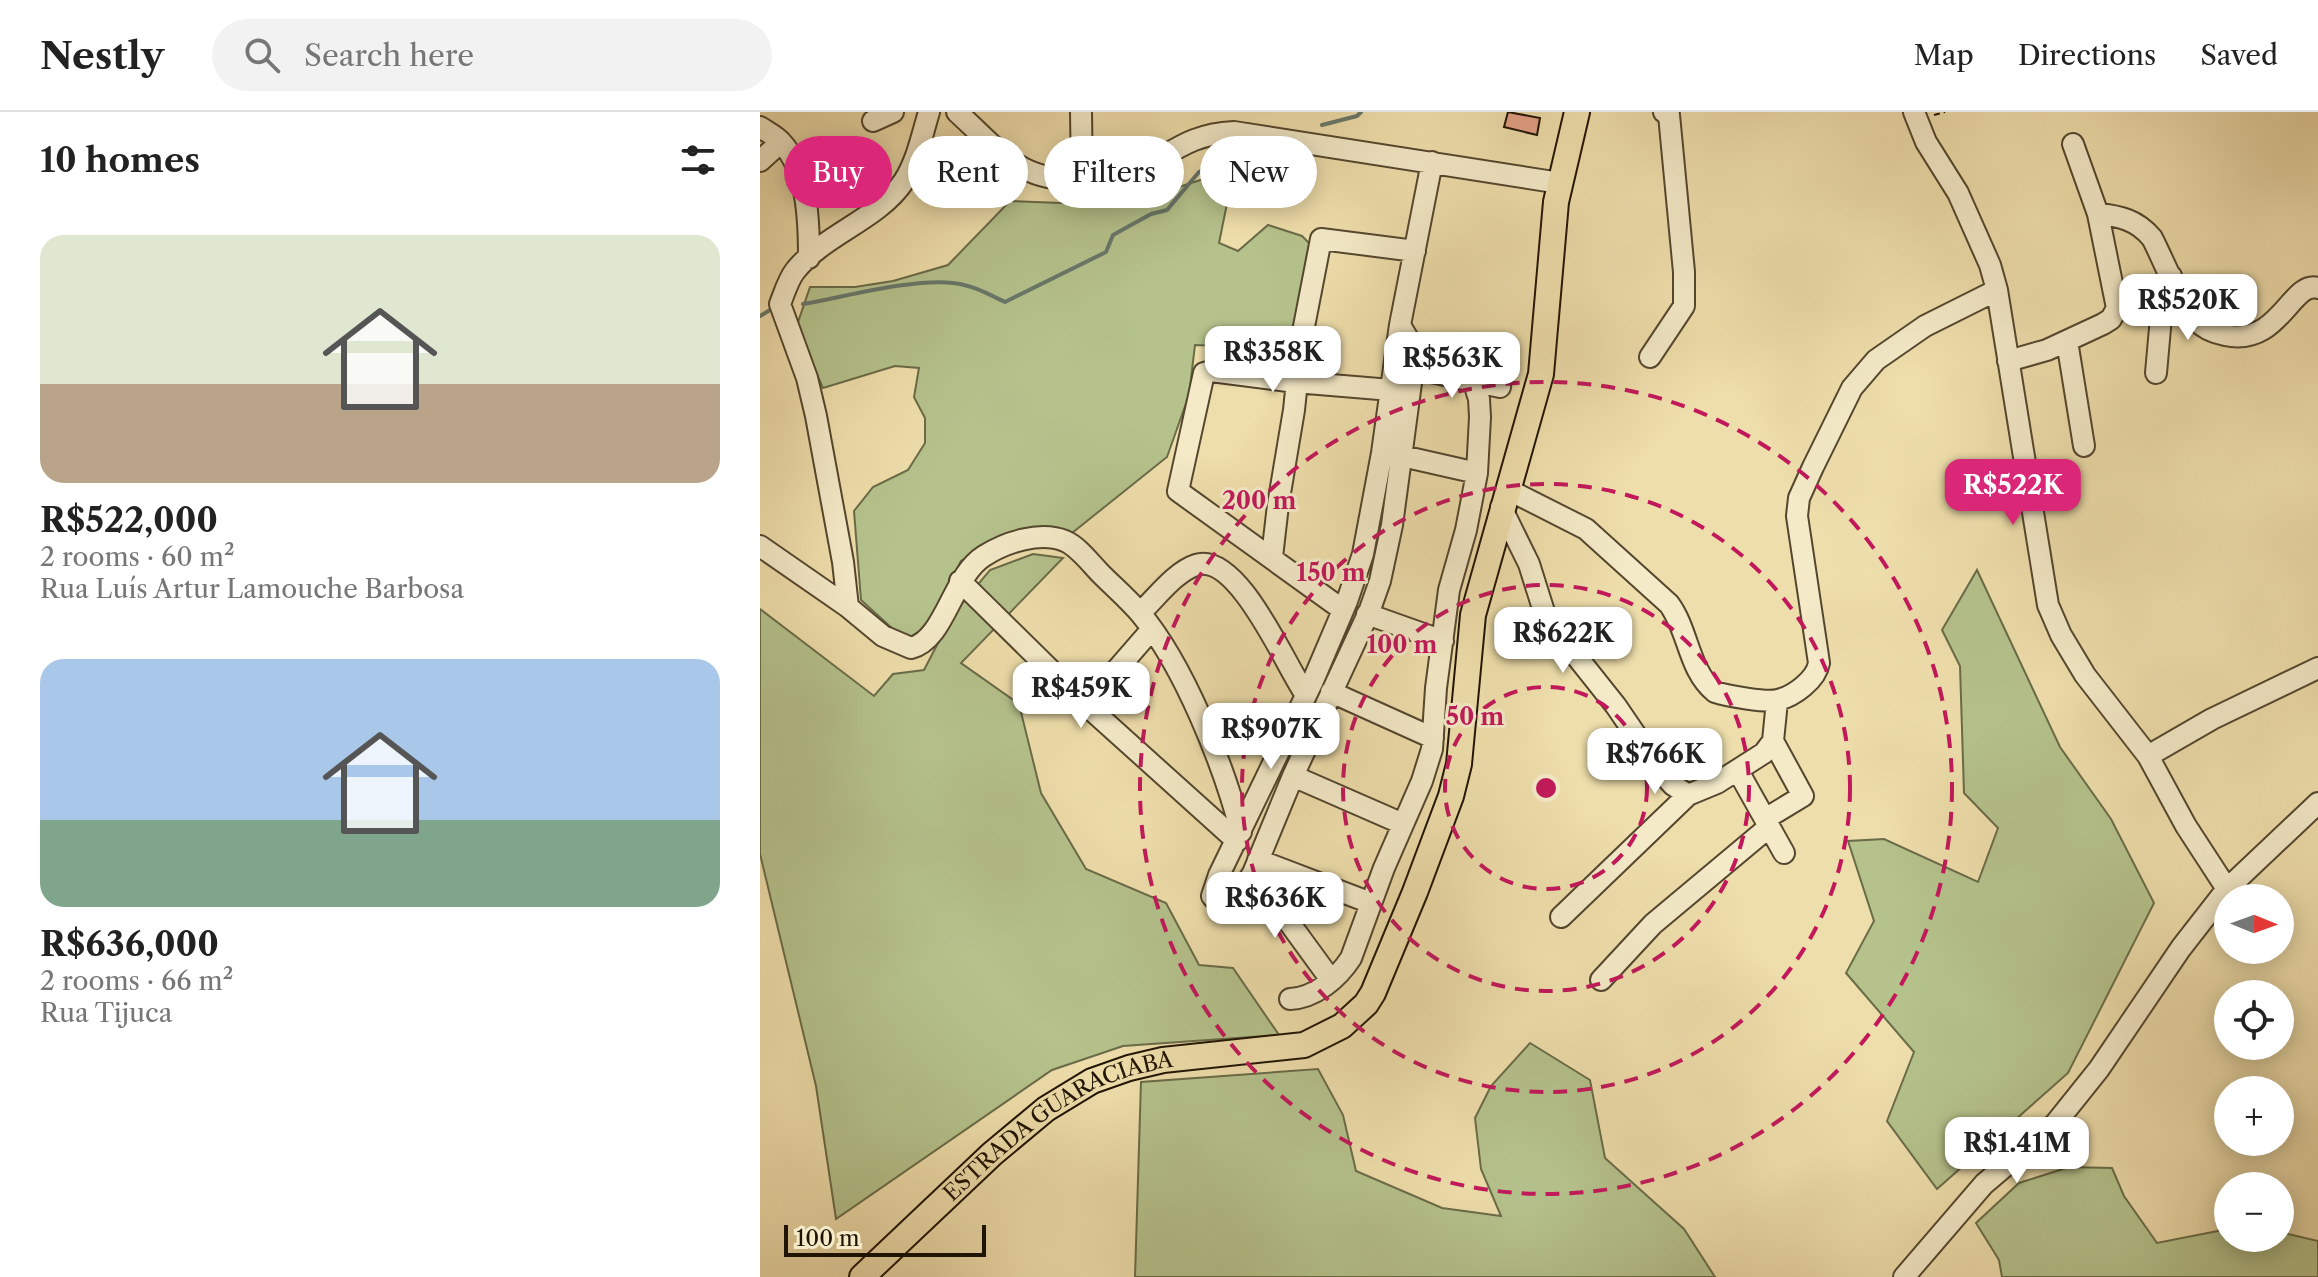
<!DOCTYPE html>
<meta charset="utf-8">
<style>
:root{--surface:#fff;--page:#f2f2f2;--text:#222;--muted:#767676;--line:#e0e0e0;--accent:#db2777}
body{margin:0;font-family:"Libre Caslon Text",serif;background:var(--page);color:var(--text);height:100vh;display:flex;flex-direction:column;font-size:30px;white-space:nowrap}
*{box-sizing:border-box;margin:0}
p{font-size:26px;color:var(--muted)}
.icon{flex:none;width:44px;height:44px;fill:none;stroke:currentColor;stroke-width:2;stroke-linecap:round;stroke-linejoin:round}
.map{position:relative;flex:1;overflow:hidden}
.details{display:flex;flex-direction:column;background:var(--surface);width:760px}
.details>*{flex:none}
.top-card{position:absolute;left:24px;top:24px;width:760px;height:72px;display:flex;gap:16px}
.needle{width:52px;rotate:91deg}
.controls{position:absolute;left:1454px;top:772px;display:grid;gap:16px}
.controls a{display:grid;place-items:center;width:80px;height:80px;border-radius:50%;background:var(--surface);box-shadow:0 4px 20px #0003;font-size:40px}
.scale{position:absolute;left:24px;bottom:20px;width:202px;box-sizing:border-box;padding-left:8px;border:4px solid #201404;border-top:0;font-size:22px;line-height:28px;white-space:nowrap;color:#201404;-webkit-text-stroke:6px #f4eac8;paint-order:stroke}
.price{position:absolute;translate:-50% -68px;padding:0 18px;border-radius:16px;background:#fff;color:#222;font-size:26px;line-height:52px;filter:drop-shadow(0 2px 4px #0008)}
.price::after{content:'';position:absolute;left:50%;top:48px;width:24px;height:18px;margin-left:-12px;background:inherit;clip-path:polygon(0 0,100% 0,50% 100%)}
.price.on{background:var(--accent);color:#fff}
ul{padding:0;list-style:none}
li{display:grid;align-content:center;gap:16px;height:424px;padding:0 40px}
li span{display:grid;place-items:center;height:248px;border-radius:24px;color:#555}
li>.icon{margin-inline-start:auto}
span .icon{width:144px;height:144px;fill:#fffc;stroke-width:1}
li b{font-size:34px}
h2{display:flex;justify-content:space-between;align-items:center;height:96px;padding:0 40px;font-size:34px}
.chip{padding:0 28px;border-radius:36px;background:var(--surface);box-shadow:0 4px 20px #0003;font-size:28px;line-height:72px}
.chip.on{background:var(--accent);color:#fff}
header{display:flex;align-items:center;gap:48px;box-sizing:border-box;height:112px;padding:0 40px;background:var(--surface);border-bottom:2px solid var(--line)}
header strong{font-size:38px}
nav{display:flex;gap:44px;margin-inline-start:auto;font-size:28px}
.search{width:560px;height:72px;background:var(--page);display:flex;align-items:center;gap:20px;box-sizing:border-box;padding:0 28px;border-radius:44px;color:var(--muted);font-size:30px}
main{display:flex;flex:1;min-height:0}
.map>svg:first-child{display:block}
.green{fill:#b5c28c;stroke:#6a6b48;stroke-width:2}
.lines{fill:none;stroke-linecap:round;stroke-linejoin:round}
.stream{stroke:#69786a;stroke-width:4}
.building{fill:#e4a287;stroke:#201404;stroke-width:2}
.minor-casing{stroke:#54462e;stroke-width:24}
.major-casing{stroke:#201404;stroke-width:28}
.path{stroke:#201404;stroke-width:2;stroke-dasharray:6 4;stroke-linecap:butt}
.minor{stroke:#f4eac8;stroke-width:20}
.major{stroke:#eedeab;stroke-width:24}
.ring{fill:none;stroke:#c2185b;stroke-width:4;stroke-dasharray:14 10}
.labels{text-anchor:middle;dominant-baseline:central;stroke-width:6;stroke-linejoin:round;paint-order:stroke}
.street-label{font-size:22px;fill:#201404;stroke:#f4eac8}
.centre{fill:#c2185b;stroke:#f4eac8;stroke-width:4}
.ring-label{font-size:24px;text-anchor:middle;font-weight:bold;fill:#c2185b;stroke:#f4eac8;stroke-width:6;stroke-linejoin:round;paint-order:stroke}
</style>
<header>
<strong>Nestly</strong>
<div class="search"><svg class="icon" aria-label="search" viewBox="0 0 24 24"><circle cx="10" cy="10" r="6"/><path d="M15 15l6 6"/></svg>Search here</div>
<nav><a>Map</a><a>Directions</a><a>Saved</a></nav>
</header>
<main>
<section class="details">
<h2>10 homes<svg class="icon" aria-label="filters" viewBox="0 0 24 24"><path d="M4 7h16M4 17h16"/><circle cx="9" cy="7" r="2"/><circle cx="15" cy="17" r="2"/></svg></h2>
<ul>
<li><span style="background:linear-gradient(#dfe7d0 60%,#b9a48a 0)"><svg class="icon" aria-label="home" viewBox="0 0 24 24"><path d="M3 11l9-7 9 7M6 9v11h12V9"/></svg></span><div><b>R$522,000</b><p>2 rooms · 60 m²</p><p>Rua Luís Artur Lamouche Barbosa</p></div></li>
<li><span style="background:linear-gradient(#a9c7e8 65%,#7fa58c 0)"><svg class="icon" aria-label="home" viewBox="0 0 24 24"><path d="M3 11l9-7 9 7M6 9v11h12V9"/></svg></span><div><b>R$636,000</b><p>2 rooms · 66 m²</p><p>Rua Tijuca</p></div></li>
</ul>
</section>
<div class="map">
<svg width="1558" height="1165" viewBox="0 0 1558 1165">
<rect width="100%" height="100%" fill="#eedeab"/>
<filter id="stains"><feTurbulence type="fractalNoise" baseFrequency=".0025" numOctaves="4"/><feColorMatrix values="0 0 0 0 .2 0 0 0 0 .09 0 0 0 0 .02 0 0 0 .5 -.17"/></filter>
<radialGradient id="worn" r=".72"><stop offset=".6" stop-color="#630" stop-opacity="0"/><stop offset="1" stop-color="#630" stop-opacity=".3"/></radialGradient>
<path class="green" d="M474 57 459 131 478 139 508 113 542 124 551 133 533 252 497 250 458 234 435 233 429 283 407 345 312 421 255 424 231 431 201 449 174 504 160 519 145 528 101 488 94 399 113 375 148 358 165 331V306L154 285 159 256 135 254 63 276 36 216 50 175H95L133 169 188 153 250 89 301 91 376 89Z
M273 442 303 446 201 551 259 592 281 681 326 757 406 791 439 853 473 856 519 923 363 934 292 958 76 1107 56 974 0 742V497L114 584 133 562 164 558 193 502 230 458Z
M1217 458 1300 635 1351 707 1394 791 1308 961 1177 1077 1127 1009 1154 940 1086 861 1114 809 1088 729 1124 727 1218 770 1238 716 1204 681 1200 554 1182 518Z
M770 931 830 968 845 1046 924 1117 955 1165H375L381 970 558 957 583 1003 596 1059 682 1096 741 1104 721 1057 715 1006 731 974Z
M1309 1055 1352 1056 1364 1084 1397 1131 1468 1117V1126H1520V1120L1558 1129V1165H1242L1239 1148 1216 1111 1259 1071Z"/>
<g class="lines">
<path class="stream" d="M562 13 597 4 601 0
M43 192C84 185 154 166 193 171 212 173 228 182 245 190L346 140 353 123 391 102 407 98 439 60 494 33
M0 204 10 198"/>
</g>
<path class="building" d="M748 0 780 6 777 23 744 15Z"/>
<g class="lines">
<defs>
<path id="minor" d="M197 0C244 43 260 71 329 68 347 67 367 65 383 56 417 37 433 22 474 20L800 71
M321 0 322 68
M1154 0 1166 30 1198 81 1230 153 1237 178 1288 493 1301 523 1325 563 1388 644 1426 714 1467 777
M113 9 133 0
M0 15C7 20 16 24 21 30 48 58 49 110 49 146
M0 49 21 30
M1338 102C1360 104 1377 108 1392 126 1406 153 1417 186 1437 209 1444 217 1455 221 1465 223 1520 235 1531 168 1558 176
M640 213 650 230 653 256 632 413 620 469 609 500 533 664 493 761 476 788 469 793 459 792 452 784 459 763 552 571 587 489 603 442 622 341 640 213 672 50
M1307 229 1324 334
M890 245 924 194V160L909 3 904 0
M1248 249 1287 238 1343 212 1351 207 1357 196 1338 102 1313 32
M653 256 740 275
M1396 261 1401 205 1411 164
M642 344 717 361
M747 377 826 417 909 492C929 519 928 558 955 580 968 584 1006 591 1018 588 1034 584 1056 568 1059 551L1037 404 1039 386 1053 355 1092 276 1116 248 1165 214 1237 178
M741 395 769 452 786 506 856 594 901 660 913 673 928 683
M0 434 88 495 123 524 151 536C185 528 192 464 224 444 246 430 280 419 305 429 319 435 331 452 341 462 354 475 368 487 380 501 424 553 464 654 481 720
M512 445 518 393 534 298 541 230 561 127 655 139
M200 469 326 593 477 729
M88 495 83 450 56 304 47 266 20 192C24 182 28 168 35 159 64 122 118 108 144 69 157 49 162 23 169 0
M583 498 418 379 444 261 451 259 535 270 631 278
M380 501C396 486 415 460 436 453 478 439 526 555 546 583
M607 502 683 529
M571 580 673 626
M326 593 392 517
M1388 644 1452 607 1558 556
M978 659 1024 741
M533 664 643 712
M1005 707 1043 684 1013 629
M498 748 611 791
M493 761 571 868
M801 805 928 683 957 671 1004 641 1013 629 1017 589
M841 868 893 812 1009 715
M530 887C555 886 578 866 591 846L624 756 662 669 672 637 676 576 689 478 706 418 717 361 720 305 719 287 714 271
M1144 1165 1224 1072 1295 1012 1339 957 1421 836 1467 777 1558 691"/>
<g id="major">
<path id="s1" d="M102 1165 232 1042 286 997 332 969 369 956 403 948 544 933 582 914 606 892 613 881 655 780 691 684 699 652 713 503 781 262 796 90 817 0"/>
</g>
</defs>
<use href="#minor" class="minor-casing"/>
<use href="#major" class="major-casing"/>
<path class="path" d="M1174 3 1185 0"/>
<use href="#minor" class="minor"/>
<use href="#major" class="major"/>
</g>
<g class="ring">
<circle cx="786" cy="676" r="101"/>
<circle cx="786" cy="676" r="203"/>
<circle cx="786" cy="676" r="304"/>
<circle cx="786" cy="676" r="406"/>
</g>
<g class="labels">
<g class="street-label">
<text stroke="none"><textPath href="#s1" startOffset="252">ESTRADA GUARACIABA</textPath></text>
</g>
</g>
<circle cx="786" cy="676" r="12" class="centre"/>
<g class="ring-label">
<text x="499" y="397">200 m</text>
<text x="571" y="469">150 m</text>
<text x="642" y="541">100 m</text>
<text x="715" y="613">50 m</text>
</g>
<rect width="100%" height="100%" filter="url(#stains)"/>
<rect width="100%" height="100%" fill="url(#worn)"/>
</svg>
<div class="controls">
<a><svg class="needle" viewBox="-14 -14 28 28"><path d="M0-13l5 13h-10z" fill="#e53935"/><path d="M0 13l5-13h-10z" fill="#767676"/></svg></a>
<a><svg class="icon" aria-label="locate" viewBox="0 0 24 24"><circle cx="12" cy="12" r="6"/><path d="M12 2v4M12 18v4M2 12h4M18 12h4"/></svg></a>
<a>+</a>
<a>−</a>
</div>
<div class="scale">100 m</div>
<b class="price" style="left:1428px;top:230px">R$520K</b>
<b class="price" style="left:513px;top:282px">R$358K</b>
<b class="price" style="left:692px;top:288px">R$563K</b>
<b class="price on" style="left:1253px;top:415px">R$522K</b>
<b class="price" style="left:803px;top:563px">R$622K</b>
<b class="price" style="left:321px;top:618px">R$459K</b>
<b class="price" style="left:511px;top:659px">R$907K</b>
<b class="price" style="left:895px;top:684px">R$766K</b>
<b class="price" style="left:515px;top:828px">R$636K</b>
<b class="price" style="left:1257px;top:1073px">R$1.41M</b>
<div class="top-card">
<a class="chip on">Buy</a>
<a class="chip">Rent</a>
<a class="chip">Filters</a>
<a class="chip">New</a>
</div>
</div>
</main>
